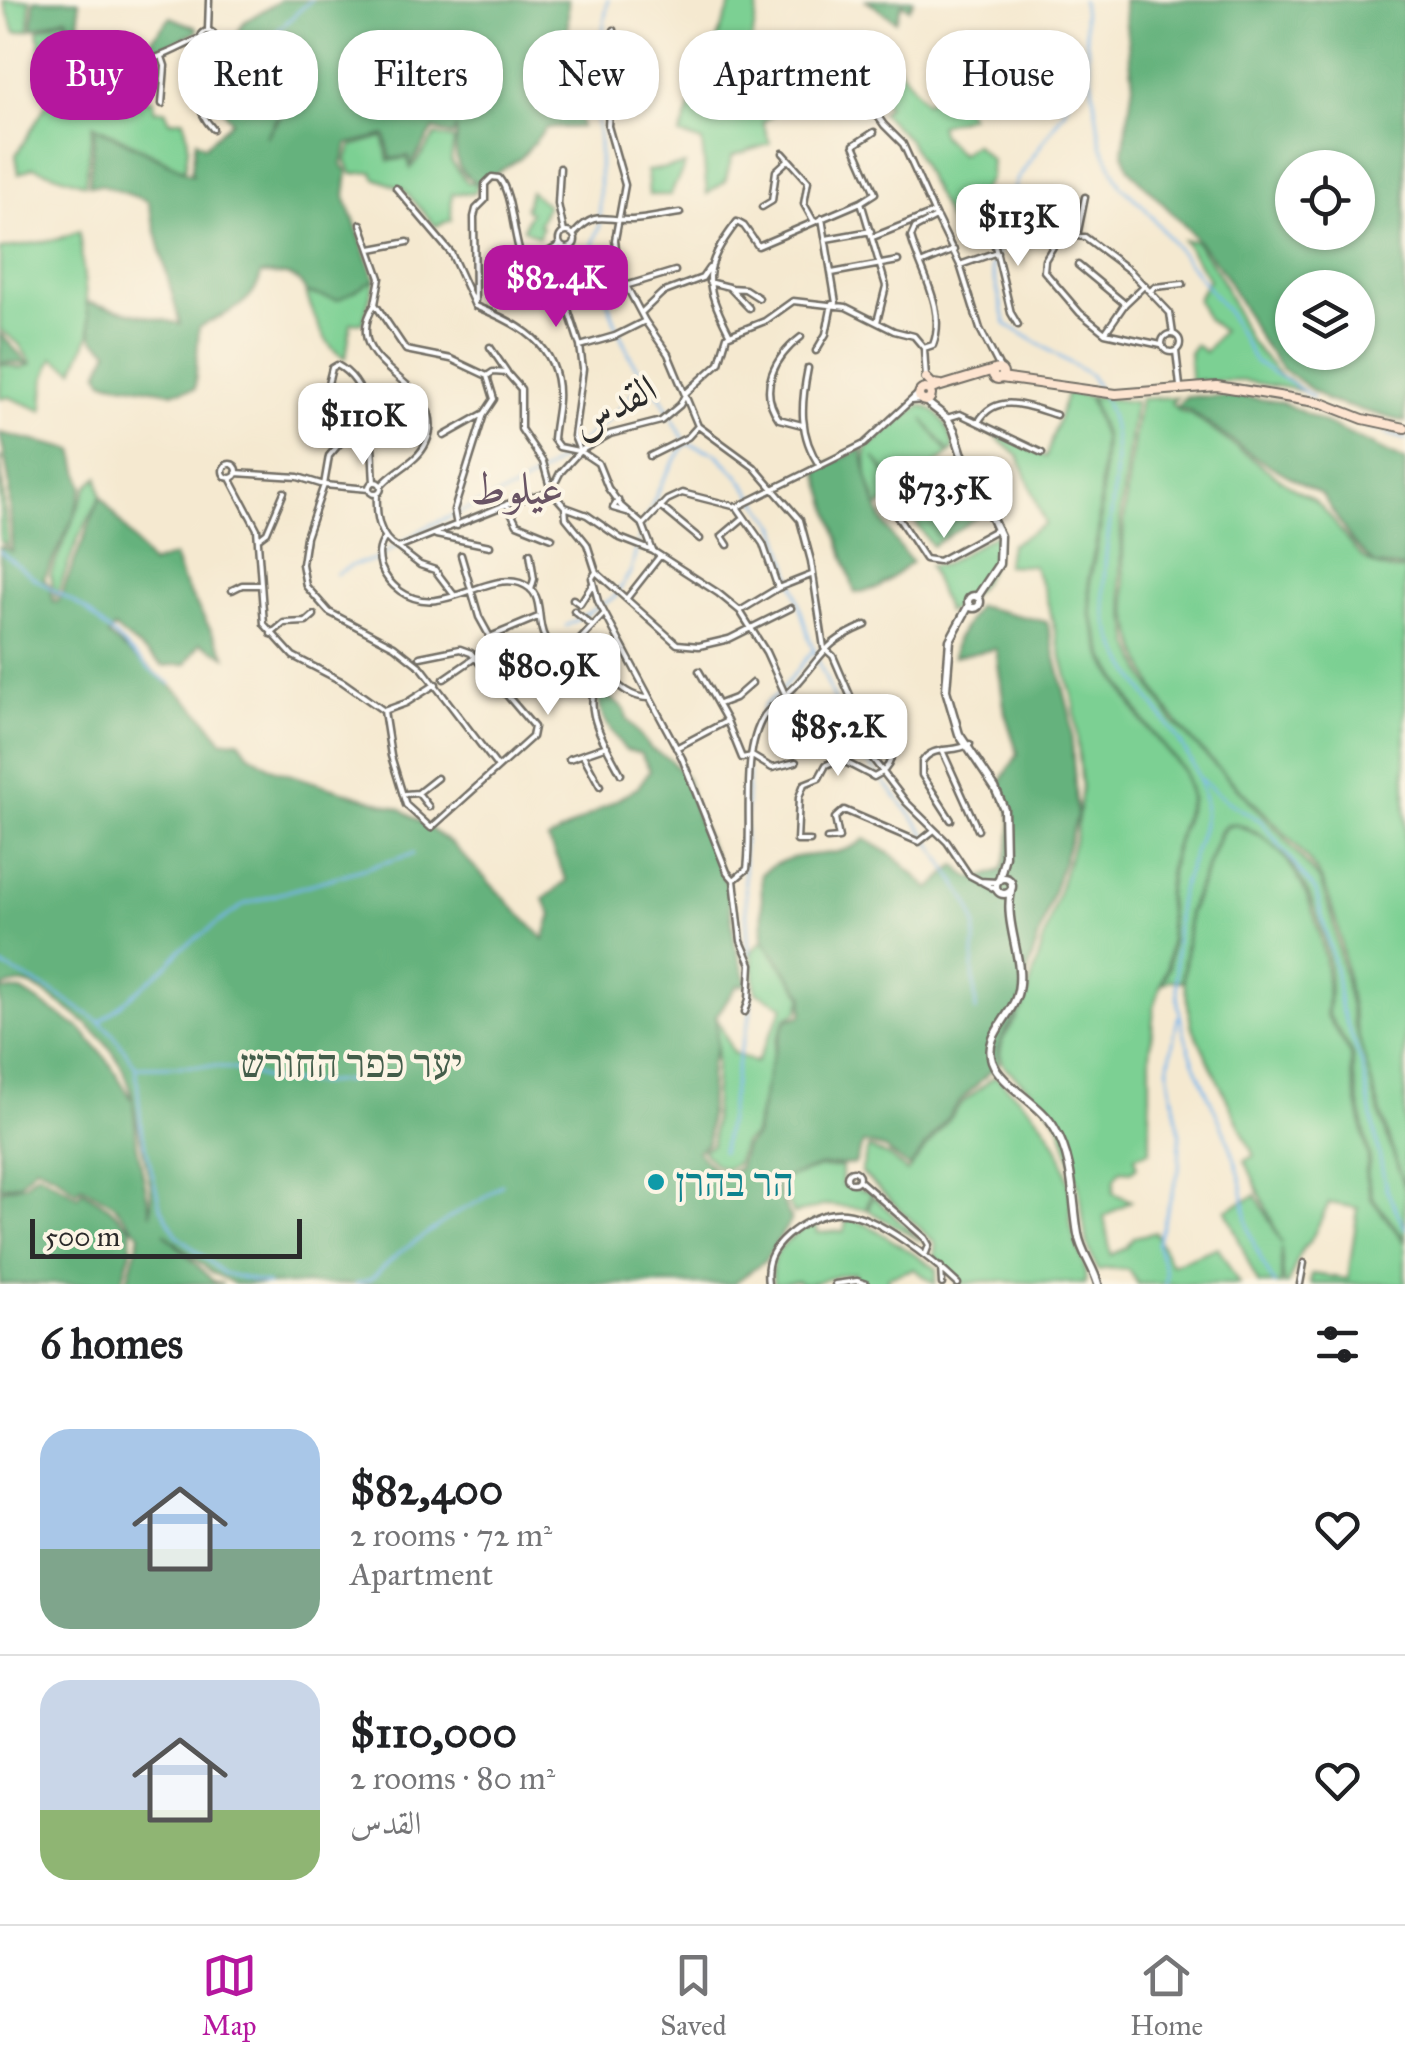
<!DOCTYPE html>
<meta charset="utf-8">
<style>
:root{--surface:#fff;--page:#f6f6f6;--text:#202124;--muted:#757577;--line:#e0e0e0;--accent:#b5179e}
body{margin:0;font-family:"IM FELL Great Primer",Amiri,"Frank Ruhl Libre",serif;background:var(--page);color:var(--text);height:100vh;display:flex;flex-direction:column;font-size:38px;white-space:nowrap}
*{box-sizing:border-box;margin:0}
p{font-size:32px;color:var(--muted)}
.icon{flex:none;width:55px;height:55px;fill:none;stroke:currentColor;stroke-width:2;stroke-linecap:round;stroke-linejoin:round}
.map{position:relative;height:1284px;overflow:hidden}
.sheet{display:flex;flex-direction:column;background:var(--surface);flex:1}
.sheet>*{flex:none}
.hud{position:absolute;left:30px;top:30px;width:1345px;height:90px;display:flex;gap:20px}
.fabs{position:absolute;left:1275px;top:150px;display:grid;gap:20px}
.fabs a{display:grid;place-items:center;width:100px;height:100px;border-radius:50%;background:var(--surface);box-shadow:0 2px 8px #0004;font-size:50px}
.scale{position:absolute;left:30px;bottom:25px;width:272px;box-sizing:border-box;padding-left:10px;border:5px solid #2b2b2b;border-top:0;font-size:28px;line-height:35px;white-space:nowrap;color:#2b2b2b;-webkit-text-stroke:8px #fcf5e5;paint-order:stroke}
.price{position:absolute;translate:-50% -85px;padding:0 22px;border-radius:20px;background:#fff;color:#222;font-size:32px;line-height:65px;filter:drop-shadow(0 2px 5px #0008)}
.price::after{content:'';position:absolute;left:50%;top:60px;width:30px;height:22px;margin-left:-15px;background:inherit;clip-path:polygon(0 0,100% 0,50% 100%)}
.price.on{background:var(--accent);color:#fff}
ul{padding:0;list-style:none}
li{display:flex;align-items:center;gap:30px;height:250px;padding:0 40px}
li+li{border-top:2px solid var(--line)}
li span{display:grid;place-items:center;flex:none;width:280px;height:200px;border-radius:30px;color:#555}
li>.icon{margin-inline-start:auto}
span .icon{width:120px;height:120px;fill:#fffc;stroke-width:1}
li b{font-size:42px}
h2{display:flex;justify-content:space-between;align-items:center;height:120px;padding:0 40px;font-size:42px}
.tag{padding:0 35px;border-radius:40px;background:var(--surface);box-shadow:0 2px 8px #0004;font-size:35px;line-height:90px}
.tag.on{background:var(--accent);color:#fff}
.tabs{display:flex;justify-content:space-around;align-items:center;height:140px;border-top:2px solid var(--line);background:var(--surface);font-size:28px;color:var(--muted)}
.tabs a{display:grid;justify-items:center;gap:5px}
.tabs .on{color:var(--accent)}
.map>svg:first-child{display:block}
.green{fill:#7cd093;stroke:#547e5f;stroke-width:2.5}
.forest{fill:#65b27d;stroke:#486e54;stroke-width:2.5;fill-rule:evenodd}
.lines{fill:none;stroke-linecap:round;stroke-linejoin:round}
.stream{stroke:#79b7ec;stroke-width:2.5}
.minor-casing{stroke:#726e65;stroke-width:9}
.tertiary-casing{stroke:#726e65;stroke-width:11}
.secondary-casing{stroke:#726e65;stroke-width:12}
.minor{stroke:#fff;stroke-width:4}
.tertiary{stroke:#fff;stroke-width:6}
.secondary{stroke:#fde4d0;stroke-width:8}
.culture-dot{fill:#0f9aa8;stroke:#fcf5e5;stroke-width:4}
.labels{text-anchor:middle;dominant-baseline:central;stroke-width:8;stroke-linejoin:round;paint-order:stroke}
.street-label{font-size:40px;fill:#2b2b2b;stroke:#fcf5e5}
.park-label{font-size:40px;fill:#435d4a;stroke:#fcf5e5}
.culture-label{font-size:40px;fill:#0d838f;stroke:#fcf5e5;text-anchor:start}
.quarter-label{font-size:45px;fill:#695464;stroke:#fcf5e5}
</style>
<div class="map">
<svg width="1405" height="1284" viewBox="0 0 1405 1284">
<rect width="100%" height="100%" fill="#fcf5e5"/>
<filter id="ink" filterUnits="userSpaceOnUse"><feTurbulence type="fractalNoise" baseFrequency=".01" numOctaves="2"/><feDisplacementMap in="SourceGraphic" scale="20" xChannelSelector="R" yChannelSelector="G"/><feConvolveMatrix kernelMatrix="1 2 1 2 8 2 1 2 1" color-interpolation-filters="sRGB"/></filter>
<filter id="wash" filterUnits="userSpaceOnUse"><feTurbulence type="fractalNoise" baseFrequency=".0048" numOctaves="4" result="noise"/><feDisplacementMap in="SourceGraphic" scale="40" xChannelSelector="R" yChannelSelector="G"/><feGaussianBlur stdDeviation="2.25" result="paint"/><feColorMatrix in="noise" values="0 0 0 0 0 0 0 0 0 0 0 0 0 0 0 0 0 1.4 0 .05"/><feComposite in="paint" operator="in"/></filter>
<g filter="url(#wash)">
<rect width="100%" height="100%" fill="#f5e9d0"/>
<path class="green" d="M3 0H30L29 30 15 32Z
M733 0H759L749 57 761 79 758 97 772 116 763 122 770 144 732 156 725 182 707 194 702 142 680 135 695 94 707 96 716 65 709 59Z
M66 19 75 50 81 45H100C94 77 124 101 154 100V111L165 110 170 121 183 119C190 141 189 147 185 170L93 124 85 184 33 167 19 174 16 155 48 102 38 30Z
M880 43 925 102 951 89 970 116 939 125 942 136 960 154 974 144 991 160 990 178 954 232 909 140 881 113 887 106 878 94 871 98 851 62Z
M436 135 454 140 451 161 467 182 478 184 474 193 452 194 451 220 436 226 403 189 375 178 373 172 352 174 346 161 352 146 383 137 389 161 407 158 411 169Z
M685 165 670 195H649L647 171Z
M530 191 547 205 539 224 542 227 539 237 523 229 530 212 525 209Z
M79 231 90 334 74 370 53 358 45 379 43 411 9 397 0 398V364L21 368 32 364 19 344 0 329V249L59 239Z
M1183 240 1195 241 1219 274 1249 340 1280 375 1304 391 1244 381H1191L1189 353 1195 345 1205 352 1222 331 1207 319 1197 299 1209 279Z
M375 279 363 322 351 323 346 358C325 350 313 314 306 293L338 300Z
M1067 392 1089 397 1103 437 1098 532 1088 580 1090 614 1104 660 1142 722 1183 771 1190 798 1172 854 1166 895 1170 938 1167 967 1154 1006 1150 1056V1151L1135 1156 1137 1167 1131 1171 1120 1170 1115 1179 1113 1193 1131 1201 1104 1217 1111 1255 1126 1248 1134 1237 1155 1232 1171 1265 1218 1247 1239 1284H1138L1129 1270 1106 1268 1098 1271 1087 1245 1078 1184 1060 1124 1045 1103 1004 1066 1000 1054 1003 1039 1023 1008 1076 834 1082 788 1074 704 1044 589 1033 566 1006 565 1010 545 1045 524 1019 457 985 427 1046 457Z
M1090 396 1135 402 1121 510 1120 582 1131 644 1145 677 1173 722 1281 834 1320 881 1331 913 1354 1025 1405 1190V1239L1373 1198 1367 1176 1370 1158 1353 1072V1054L1328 1014C1337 952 1311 861 1252 830 1238 822 1229 819 1219 833L1188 912 1182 982 1170 980 1162 985 1169 967 1172 938 1168 895 1174 854 1192 798 1184 770 1144 721 1106 659 1092 614 1090 580 1100 532 1105 437Z
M1177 397 1171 403 1181 412 1190 414 1297 491C1344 507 1344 574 1403 570L1405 573V1186C1384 1136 1369 1078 1356 1025 1345 979 1343 929 1324 885 1310 854 1253 802 1228 777 1210 759 1191 741 1176 721 1100 622 1123 513 1140 399Z
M920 405C942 409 950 430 954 449L950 453 923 419 949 454 901 490 874 457 898 491 878 508 867 476 866 449Z
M0 456 8 546 0 541Z
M98 477 101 496 79 537 56 597 50 575 88 485Z
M959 480 983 513 932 546 909 512Z
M996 534C1000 565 974 601 947 612L929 566 943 565Z
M514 664 527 680 512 692 499 675Z
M1237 825C1246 829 1257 834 1266 840 1311 872 1333 963 1326 1015L1351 1055V1073L1368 1158 1365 1176 1371 1199 1405 1243V1284H1310L1312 1274 1348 1279 1358 1208 1329 1203 1312 1238 1300 1253 1288 1284H1284L1281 1248V1284H1258L1226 1210 1256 1195 1282 1244 1245 1160 1254 1156 1191 1024 1184 979 1190 912 1221 834 1227 827Z
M763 940 803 996 798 1012 786 1018 776 1041 753 1136 743 1143 736 1164 725 1169 714 1164 702 1150 712 1145 717 1047 716 1016 733 1053 756 1063 784 1006 756 992 751 952Z
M995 1076C1039 1115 1065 1138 1071 1200 1072 1208 1070 1216 1071 1224 1074 1247 1088 1259 1085 1284L986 1281 961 1284 935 1257V1243L861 1172 868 1148 889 1156 907 1172 961 1104Z
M842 1167V1185L871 1193 866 1209 826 1205 794 1214 777 1181 818 1168Z
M873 1196 921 1241 868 1210Z
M847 1218 868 1225 937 1269 935 1284 914 1269 888 1277 889 1284H852L854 1273C835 1274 820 1284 801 1284L798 1281 774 1284C764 1251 791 1237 815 1221L818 1233 844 1231Z"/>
<path class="forest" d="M34 0H79L80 46 77 49 67 17 32 29Z
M281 0H568V31L580 91 581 127 546 128 521 158 478 184C451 167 456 156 456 128L452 136 434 129 410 166 409 156 391 159 385 135 348 144 342 164 348 172 345 196 375 279 338 300 306 293C299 272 281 274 261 274 255 304 224 315 199 327L195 389 171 392 104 381 99 373 109 350 93 339 86 302 180 324 148 201 102 185H89L95 127 194 176 191 173 196 140 205 146 232 121C214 102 218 86 224 63L269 105 275 97 285 102 266 137 307 79 236 36 244 22Z
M866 0H914L909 9 902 3 896 21Z
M1123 0H1405V422L1328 401 1282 369 1259 338 1223 272 1188 229 1129 169 1123 152 1133 84ZM1292 168H1358V232H1292ZM1292 288H1358V352H1292Z
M171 17 197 28V32L147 55 140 53Z
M0 333 29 364 0 362Z
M1186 396 1244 397 1281 402 1405 461V568L1375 565 1352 542 1322 495 1253 456 1190 411 1176 407Z
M0 433 74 450 83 487 73 518 44 579 50 586 53 601 58 602 101 496 151 564 174 556 182 580 226 656 200 643 186 664 163 666 114 628 108 636C148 669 194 697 222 741L239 740 248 753 275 770 401 809 452 844 544 939 552 915 544 899 567 881 548 840 638 787 650 770 640 753 625 750C612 731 594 713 601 690L625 710 627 719 651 749 670 760 686 778 697 817 727 884 735 944 748 985H738L716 1016 717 1047 711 1065 708 1143 697 1151 712 1168 727 1174 738 1169 745 1146 755 1137 769 1068 782 1029 787 1020 802 1015 804 995 763 940 761 874C797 843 830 866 865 839L894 856 930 889 956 865C972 886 980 877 1002 870 1014 831 1016 821 1000 783L1018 754 1005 713 996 649 953 657 956 640 977 606 1047 622 1070 714 1077 817 1023 987C1026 1017 993 1032 999 1063L960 1101 909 1168 885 1149 863 1143 855 1164 819 1166 774 1182 791 1220 765 1261 733 1284H235L211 1272 164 1233 213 1281 223 1284H126L140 1235 112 1203 81 1186 76 1191 56 1175 36 1166 20 1183 0 1187V990L22 991 81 1029 109 1062 133 1101C125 1055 95 1028 58 1002 49 996 35 985 23 984 17 983 6 987 0 988V546L12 551 9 480ZM133 1102 151 1189V1215L137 1145Z
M862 449C869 493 881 529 912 562L878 588 855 593 817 469Z
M38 1172 78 1196 82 1190 109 1207 132 1229 131 1251 121 1284H0V1190L25 1184Z"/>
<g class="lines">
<path class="stream" d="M608 0 593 89 599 141 600 225 593 244 607 300 619 332 633 362 660 396 686 443 716 453 737 474 777 527 809 638 835 702 863 756 920 826 969 904 976 926 973 969 976 1011
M1082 0 1088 53 1064 111 1017 180 992 268 1006 324 1090 375 1098 389
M277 31 311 0
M1088 58 1101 144 1121 186 1144 207 1228 313 1255 362 1313 397
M1102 396C1136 458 1095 545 1106 613 1118 681 1195 737 1204 799 1209 838 1178 876 1177 916 1176 947 1174 984 1180 1014 1190 1071 1226 1121 1240 1177 1245 1194 1244 1212 1249 1229 1253 1248 1266 1267 1274 1284
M1357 421 1378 431
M1384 433 1405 439
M578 445C604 424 627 405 645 376
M646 519 663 480 686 443
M0 551 34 578 86 610 149 669 171 684
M336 574 355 564 373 561 428 526 517 488 541 474 572 450
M566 626 615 597 631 571 642 526
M760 721 765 705 779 693 814 649
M748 772 743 852 749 954
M1200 779 1228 802 1261 821 1316 892 1336 973 1340 1007 1361 1061 1386 1189 1405 1228
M0 965 52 991 100 1022 113 1034 136 1067 141 1126 160 1206 177 1235 223 1273 268 1284
M100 1022 169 964 181 949 245 904 413 854
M136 1067 215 1066 244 1071 271 1081 321 1083 372 1078
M722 1152 739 1055 750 1017 751 997
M356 1284 371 1279 399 1253 458 1212 482 1200 502 1184
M1165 1284 1166 1273 1157 1244 1179 1170 1180 1135 1168 1069 1178 1017"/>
</g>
</g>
<g filter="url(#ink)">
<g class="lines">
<defs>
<path id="minor" d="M208 30 209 0
M614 30 608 126 625 185 615 240 619 272 645 321 668 354 698 426 754 467 800 520 811 561 824 648 833 656 871 744 869 754
M201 38a7 7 0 1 1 14 0a7 7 0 1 1-14 0Z
M216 40 240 49 282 93
M208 46C201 77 188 102 213 129
M103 50C139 76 166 52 201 38
M162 57 165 66 162 104
M848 74 884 125 903 144 936 217 915 228 911 237C920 271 947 309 933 345L924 348
M128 84 130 63
M874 132 854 145 875 193 861 202 886 286 877 322
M783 153 808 181 804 204 813 220
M560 168 558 204 564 232
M396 188 451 253 475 306C518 323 561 344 558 400 557 413 554 426 553 439L559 447 578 451
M762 207 772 201 776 171 788 160
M822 218 836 303
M937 218 960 265 980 329 1001 370
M361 224 380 278 375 304 406 350 451 359 487 376
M990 225 1011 313 1018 325
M559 240a8 8 0 1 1 16 0a8 8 0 1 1-16 0Z
M574 234C596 209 604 221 632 220 648 219 664 215 680 213
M1077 236 1085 197
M873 237 933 213
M826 239 871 231
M565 248 568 309 580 346 583 369 574 436 580 451 598 463 608 488 621 506 643 525 653 551
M371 249 408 242
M541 256 560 245
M923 263 954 250
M960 265 997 252
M1078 265 1125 304
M832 273 898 261
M709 282 729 287 749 308
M1145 285 1125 304 1105 333 1080 313 1044 271 1045 260 1057 240 1070 235 1085 237 1130 271 1170 313 1173 334
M625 286 675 271
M731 288 745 289 759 298
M1150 291 1155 287 1183 284
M475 301 474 217 476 209 485 200V184L492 177 499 178C514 196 512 243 526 268
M375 304C332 370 455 381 426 443 417 463 395 469 381 486
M641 313 662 293 702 278 709 268
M729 333C703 282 702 268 737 222L744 226 758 246 861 202
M1105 333 1161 345
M1162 343a9 9 0 1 1 18 0a9 9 0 1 1-18 0Z
M801 337C775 357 757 389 779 419L802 425
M580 346 615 336 645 321
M490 347 507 372
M816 351 826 334 832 304
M1176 351 1180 386
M808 368C801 403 798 435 820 466
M328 384 332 368 337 365C376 386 371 445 374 482
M911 401 922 400
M362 413 351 411 346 436 329 456 324 485 306 537 302 564 306 586 329 612 394 646 422 668 497 766
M947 418 960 414 1042 453
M979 421C997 391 1030 407 1056 415
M444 436 483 414
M650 456 688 437 698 426
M223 471a7 7 0 1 1 14 0a7 7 0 1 1-14 0Z
M236 473 298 477 324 485 369 489
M230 478 257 529 264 624 293 656 343 682 384 711 391 756 406 805 431 828 532 737 534 727 471 653 460 649 420 657
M369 488a6 6 0 1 1 12 0a6 6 0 1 1-12 0Z
M377 494C376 515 378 537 398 548L513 502 551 491 560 473 580 451 610 434 661 421 680 405 686 393 719 363 727 336 765 321 793 301 846 307 894 331 914 336 924 348 926 378
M618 500 613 508 627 512
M507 504 517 524 552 538
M660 506 700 539
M565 507 566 518 587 544 596 572 677 644 699 646 729 639 791 608
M737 507 763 544 778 588 740 611
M897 516 925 559 939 561 998 529
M643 525 667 500 682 493 737 507 864 444 919 393
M457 526 454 510 484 414 494 399 487 376 493 372 507 373 521 389V429L543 462 551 491 565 507 587 515 620 538 653 551 718 593 740 611 766 652 785 694 800 711 869 754 906 802 947 842 969 875 997 890
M436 535 490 546
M259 538 267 532 284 492
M385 538C378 548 378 556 381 567 385 577 392 585 400 591 440 620 484 572 520 583 546 592 535 617 544 636 550 650 571 651 584 658 606 669 622 698 648 698
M728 545 722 536 742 519
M398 548 420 565 435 570 454 595
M530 553 534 579 531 590
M461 555 479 617 490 637 496 639 534 683
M596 572 592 578 598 601 682 758 727 872 734 880 747 869C753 824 740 754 764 716 773 703 787 696 797 684 825 653 823 643 866 625
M778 588 811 575
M232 590 242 585H259
M627 598 660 556
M573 599 580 604 592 585
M574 611 590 624
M271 634 284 623 306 622 314 615
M576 644 603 615
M699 671 727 721 742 758 752 756 772 768 796 762
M605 672C575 703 606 744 621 774
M444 679 476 657 490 637 538 617
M719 704 735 698 752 683
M384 711 406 703 436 684
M676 748 725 722
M942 750 978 830
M583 755 600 786
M569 759 607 746
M418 793 429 807
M405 794 418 793 437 778
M951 820 922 775V762C933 744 953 754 970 744
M827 839 839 838 835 818 844 810 919 842 933 831
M810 841H797L799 797 804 784 819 778 826 765 833 762 847 763 874 777C896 767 892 750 890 729
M734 880 741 941 751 964 749 999 745 1012
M979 881 997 882
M847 1177a6 6 0 1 1 12 0a6 6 0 1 1-12 0Z
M859 1180 925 1238 929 1245 926 1253
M941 1267 942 1284
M768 1284C765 1263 771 1250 787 1236 802 1223 824 1211 845 1213 879 1217 933 1260 958 1284
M835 1284 857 1281 866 1284
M1300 1284 1304 1263"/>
<path id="tertiary" d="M925 401 947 418 954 430 961 452 1000 536 999 564 977 597
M968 602a6 6 0 1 1 12 0a6 6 0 1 1-12 0Z
M969 605 950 640 946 690 959 734 995 788 1004 809 1005 856 999 880
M996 886a8 8 0 1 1 16 0a8 8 0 1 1-16 0Z
M1011 891C1003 926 1028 964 1016 998 1008 1020 984 1037 992 1061 1001 1086 1041 1103 1055 1129 1074 1161 1072 1199 1078 1234 1081 1252 1093 1266 1098 1284"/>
<path id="secondary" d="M993 374a5 5 0 1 1 10 0a5 5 0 1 1-10 0Z
M926 378 932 384 941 385
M1001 378 1116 394 1217 386 1322 403 1363 419 1405 428
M919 395a6 6 0 1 1 12 0a6 6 0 1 1-12 0Z
M928 390 994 370"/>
</defs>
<use href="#minor" class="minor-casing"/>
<use href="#tertiary" class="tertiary-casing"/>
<use href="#secondary" class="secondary-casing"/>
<use href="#minor" class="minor"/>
<use href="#tertiary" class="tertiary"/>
<use href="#secondary" class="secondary"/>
</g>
</g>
<circle class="culture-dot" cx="656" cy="1182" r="10"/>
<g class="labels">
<g class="street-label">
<text transform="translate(614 406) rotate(-28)">القدس</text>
</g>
<g class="park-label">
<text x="351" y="1063">יער כפר החורש</text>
</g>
<g class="culture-label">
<text x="676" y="1182">הר בהרן</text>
</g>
<g class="quarter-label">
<text x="517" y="488">عيلوط</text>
</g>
</g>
</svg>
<div class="fabs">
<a><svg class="icon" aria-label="locate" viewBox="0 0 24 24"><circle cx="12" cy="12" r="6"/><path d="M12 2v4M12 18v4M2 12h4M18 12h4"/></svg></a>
<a><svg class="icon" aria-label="layers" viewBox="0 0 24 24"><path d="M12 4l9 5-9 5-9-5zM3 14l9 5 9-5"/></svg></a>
</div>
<div class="scale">500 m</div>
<b class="price" style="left:1018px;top:269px">$113K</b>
<b class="price on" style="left:556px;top:330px">$82.4K</b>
<b class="price" style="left:363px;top:468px">$110K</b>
<b class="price" style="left:944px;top:541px">$73.5K</b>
<b class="price" style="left:548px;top:718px">$80.9K</b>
<b class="price" style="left:838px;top:779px">$85.2K</b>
<div class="hud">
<a class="tag on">Buy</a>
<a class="tag">Rent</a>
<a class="tag">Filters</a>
<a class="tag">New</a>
<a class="tag">Apartment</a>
<a class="tag">House</a>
</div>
</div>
<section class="sheet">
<h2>6 homes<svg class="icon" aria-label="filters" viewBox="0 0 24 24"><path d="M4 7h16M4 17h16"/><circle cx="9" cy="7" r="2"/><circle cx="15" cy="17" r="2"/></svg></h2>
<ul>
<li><span style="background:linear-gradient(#a9c7e8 60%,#7fa58c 0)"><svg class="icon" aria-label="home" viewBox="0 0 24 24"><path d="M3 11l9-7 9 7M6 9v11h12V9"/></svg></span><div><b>$82,400</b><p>2 rooms · 72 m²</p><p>Apartment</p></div><svg class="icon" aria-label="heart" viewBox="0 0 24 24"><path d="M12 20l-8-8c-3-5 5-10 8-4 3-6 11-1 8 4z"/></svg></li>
<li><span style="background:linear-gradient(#c9d6e8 65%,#8fb573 0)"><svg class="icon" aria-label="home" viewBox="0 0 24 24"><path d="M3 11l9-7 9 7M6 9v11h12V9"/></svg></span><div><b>$110,000</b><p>2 rooms · 80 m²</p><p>القدس</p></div><svg class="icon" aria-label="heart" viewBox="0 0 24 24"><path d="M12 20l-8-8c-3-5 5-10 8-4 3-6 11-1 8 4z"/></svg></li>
</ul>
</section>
<nav class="tabs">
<a class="on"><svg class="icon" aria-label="map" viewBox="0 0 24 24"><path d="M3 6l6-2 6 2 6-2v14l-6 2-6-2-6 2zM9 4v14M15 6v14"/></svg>Map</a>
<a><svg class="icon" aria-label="saved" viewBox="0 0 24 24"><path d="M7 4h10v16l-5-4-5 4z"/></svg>Saved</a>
<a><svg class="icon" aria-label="home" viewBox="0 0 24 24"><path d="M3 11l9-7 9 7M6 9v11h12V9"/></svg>Home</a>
</nav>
